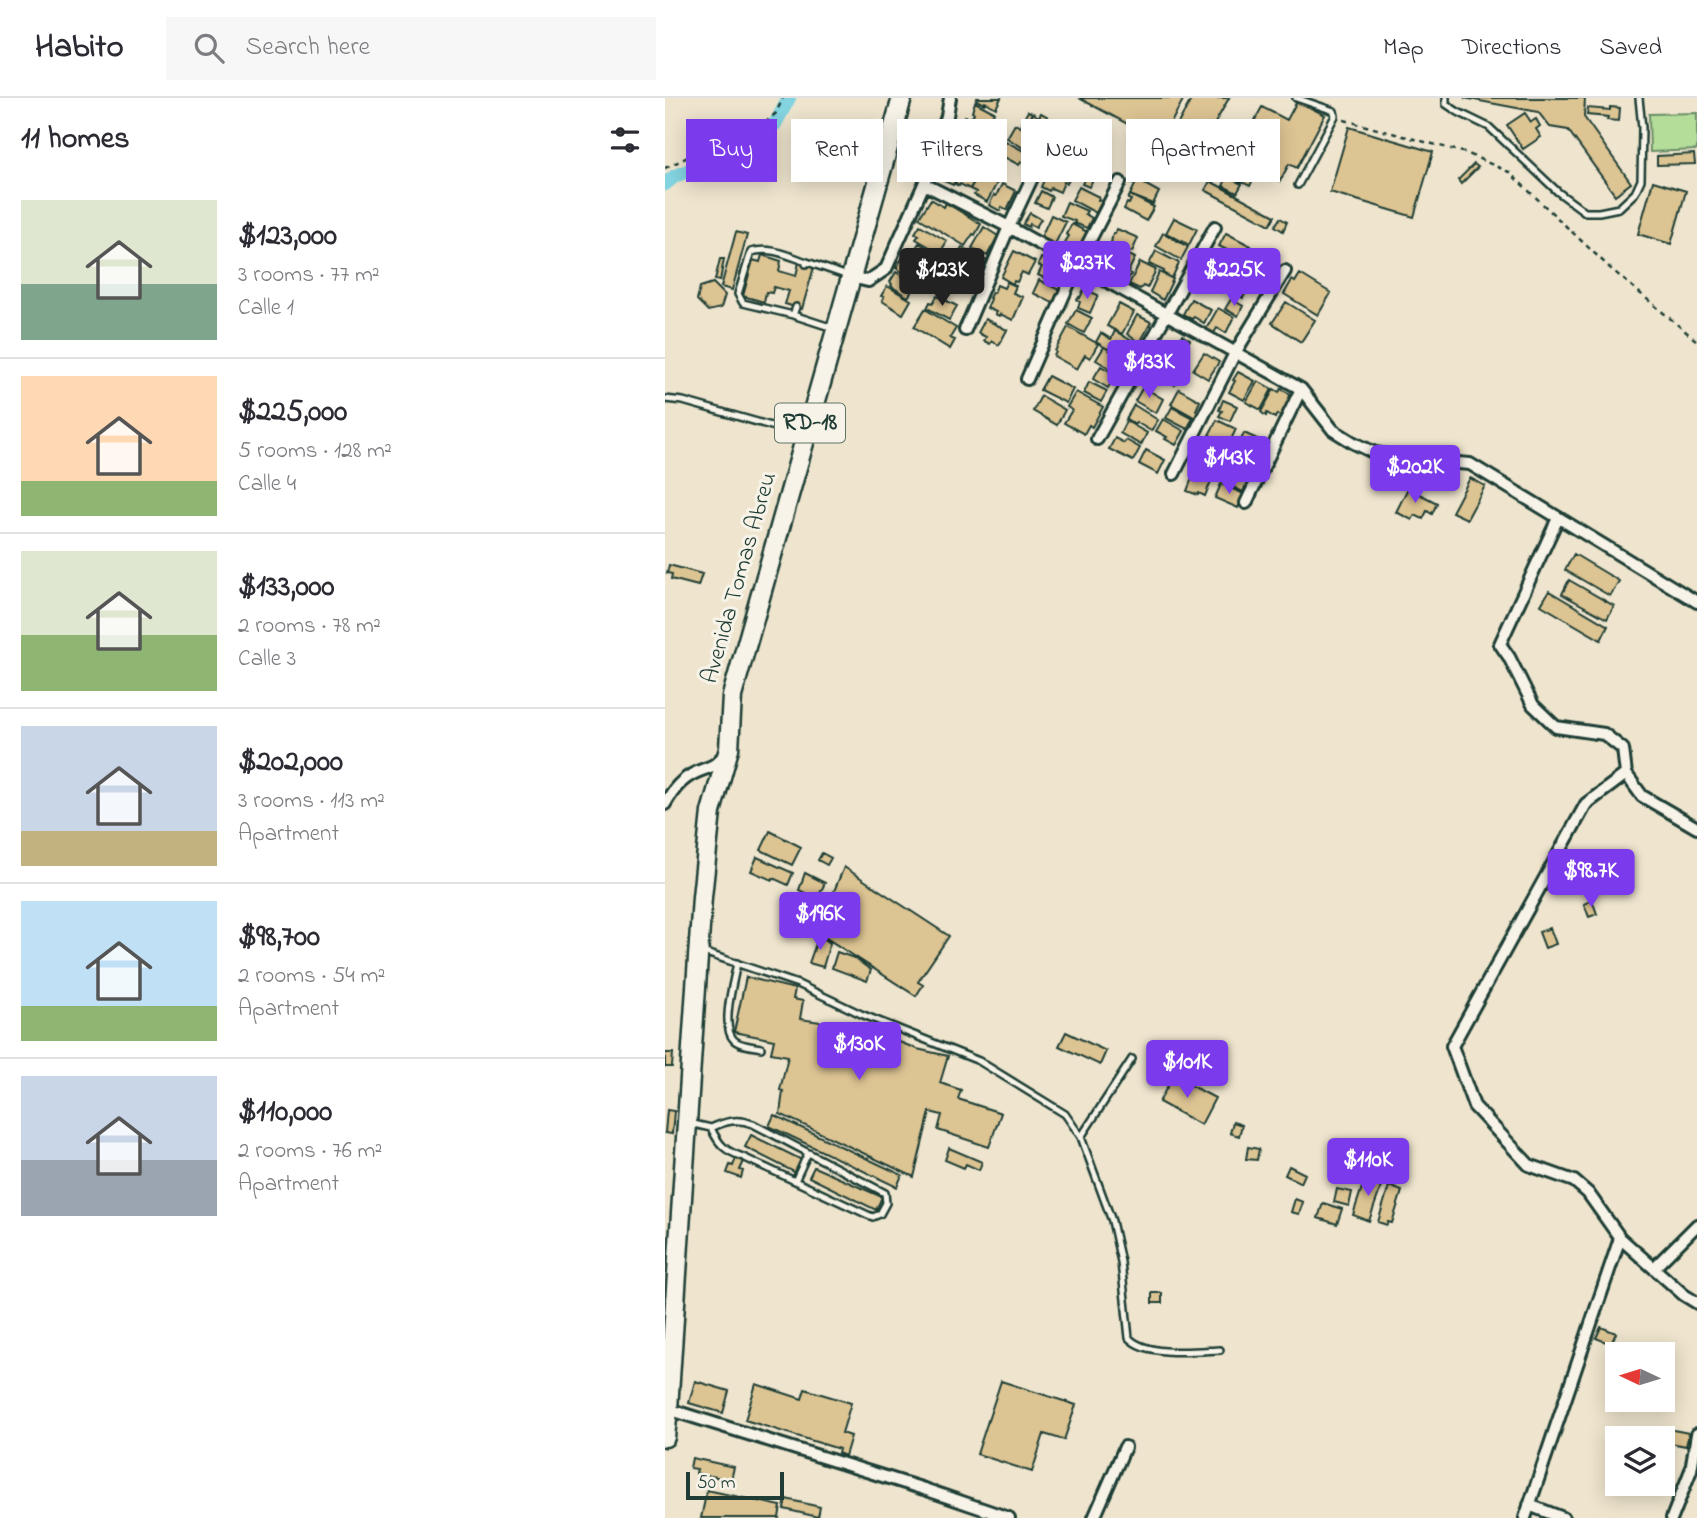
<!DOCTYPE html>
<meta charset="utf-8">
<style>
:root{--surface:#fff;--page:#f7f7f7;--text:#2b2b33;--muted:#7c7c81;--line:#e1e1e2;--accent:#7c3aed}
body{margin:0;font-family:"Indie Flower",sans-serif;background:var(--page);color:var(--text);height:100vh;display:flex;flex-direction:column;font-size:26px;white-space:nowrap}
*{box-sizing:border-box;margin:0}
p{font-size:23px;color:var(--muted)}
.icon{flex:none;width:38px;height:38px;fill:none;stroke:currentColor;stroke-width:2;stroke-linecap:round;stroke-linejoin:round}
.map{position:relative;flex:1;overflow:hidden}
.drawer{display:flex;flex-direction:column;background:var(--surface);width:665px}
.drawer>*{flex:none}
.guide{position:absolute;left:21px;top:21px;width:665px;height:63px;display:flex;gap:14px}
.needle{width:46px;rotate:274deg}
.controls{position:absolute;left:940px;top:1244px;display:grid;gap:14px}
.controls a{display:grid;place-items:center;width:70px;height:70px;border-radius:0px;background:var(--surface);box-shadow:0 4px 18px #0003;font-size:35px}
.scale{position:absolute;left:21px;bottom:18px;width:98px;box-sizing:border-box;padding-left:7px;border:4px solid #1f3d34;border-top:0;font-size:19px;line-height:24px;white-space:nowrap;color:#1f3d34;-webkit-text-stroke:5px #f7f3e8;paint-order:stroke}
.price{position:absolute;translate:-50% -60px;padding:0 16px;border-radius:7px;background:var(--accent);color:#fff;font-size:23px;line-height:46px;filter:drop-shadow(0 2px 4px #0008)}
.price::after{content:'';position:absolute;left:50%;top:42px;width:21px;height:16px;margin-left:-10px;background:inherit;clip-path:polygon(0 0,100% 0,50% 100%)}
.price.selected{background:#222;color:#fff}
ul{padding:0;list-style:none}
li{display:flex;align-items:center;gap:21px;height:175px;padding:0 21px}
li+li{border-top:2px solid var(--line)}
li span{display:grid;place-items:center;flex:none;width:196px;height:140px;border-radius:0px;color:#555}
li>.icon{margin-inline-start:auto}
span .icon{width:84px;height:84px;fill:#fffc;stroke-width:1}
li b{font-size:30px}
h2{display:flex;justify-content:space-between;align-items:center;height:84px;padding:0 21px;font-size:30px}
.tag{padding:0 24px;border-radius:0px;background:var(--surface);box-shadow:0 4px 18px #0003;font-size:24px;line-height:63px}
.tag.selected{background:var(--accent);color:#fff}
header{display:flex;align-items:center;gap:42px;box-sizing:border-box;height:98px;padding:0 35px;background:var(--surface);border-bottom:2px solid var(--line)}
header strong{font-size:33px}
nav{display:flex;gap:38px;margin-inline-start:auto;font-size:24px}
.search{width:490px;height:63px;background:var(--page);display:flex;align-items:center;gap:18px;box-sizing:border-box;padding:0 24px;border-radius:0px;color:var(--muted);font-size:26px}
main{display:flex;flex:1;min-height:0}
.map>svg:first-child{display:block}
.green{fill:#b4dd9a;stroke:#6a8d67;stroke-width:2}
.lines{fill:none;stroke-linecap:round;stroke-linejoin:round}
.canal{stroke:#83d3e0;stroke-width:14}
.building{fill:#ddc493;stroke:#1f3d34;stroke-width:2}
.lane-casing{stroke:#1f3d34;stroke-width:10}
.street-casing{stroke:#1f3d34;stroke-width:16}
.primary-casing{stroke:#1f3d34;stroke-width:23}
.path{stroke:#1f3d34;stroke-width:2.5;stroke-dasharray:5 5;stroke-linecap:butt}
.lane{stroke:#f7f3e8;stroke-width:5}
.street{stroke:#f7f3e8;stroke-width:10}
.primary{stroke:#f7f3e8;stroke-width:18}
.labels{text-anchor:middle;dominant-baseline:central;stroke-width:6;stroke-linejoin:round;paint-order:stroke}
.shield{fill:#f7f3e8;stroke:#60746a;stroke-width:2}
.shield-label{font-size:23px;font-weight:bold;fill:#1f3d34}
.street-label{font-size:24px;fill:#1f3d34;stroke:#f7f3e8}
</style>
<header>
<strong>Habito</strong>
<div class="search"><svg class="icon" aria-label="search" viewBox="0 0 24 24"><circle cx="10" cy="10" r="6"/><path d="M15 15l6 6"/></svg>Search here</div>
<nav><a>Map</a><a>Directions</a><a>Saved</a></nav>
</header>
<main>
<section class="drawer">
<h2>11 homes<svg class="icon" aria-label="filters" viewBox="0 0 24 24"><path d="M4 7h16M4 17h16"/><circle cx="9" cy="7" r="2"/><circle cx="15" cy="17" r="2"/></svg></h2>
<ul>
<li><span style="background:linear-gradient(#dfe7d0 60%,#7fa58c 0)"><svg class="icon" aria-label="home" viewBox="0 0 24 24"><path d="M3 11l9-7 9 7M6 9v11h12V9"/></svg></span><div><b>$123,000</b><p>3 rooms · 77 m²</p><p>Calle 1</p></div></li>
<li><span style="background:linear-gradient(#ffd9b3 75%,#8fb573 0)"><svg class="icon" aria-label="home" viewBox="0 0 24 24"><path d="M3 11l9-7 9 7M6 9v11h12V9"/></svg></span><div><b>$225,000</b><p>5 rooms · 128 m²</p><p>Calle 4</p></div></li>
<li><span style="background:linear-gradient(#dfe7d0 60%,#8fb573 0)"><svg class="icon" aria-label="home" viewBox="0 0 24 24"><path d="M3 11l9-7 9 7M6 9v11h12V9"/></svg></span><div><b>$133,000</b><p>2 rooms · 78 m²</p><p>Calle 3</p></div></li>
<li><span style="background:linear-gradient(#c9d6e8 75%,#c2b280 0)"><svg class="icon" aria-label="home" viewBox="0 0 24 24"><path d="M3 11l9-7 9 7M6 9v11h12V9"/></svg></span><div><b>$202,000</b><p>3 rooms · 113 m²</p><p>Apartment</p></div></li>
<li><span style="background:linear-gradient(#bfe0f5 75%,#8fb573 0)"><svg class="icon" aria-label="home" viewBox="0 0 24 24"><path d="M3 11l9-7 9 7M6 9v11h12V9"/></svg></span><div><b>$98,700</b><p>2 rooms · 54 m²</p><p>Apartment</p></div></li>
<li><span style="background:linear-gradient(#c9d6e8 60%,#9aa5b1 0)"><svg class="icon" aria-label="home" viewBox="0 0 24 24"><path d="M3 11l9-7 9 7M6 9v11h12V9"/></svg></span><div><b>$110,000</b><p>2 rooms · 76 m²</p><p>Apartment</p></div></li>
</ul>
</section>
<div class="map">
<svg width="1032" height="1420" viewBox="0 0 1032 1420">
<rect width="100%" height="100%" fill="#efe5ce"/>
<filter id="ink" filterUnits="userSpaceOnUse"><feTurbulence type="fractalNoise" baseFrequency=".0143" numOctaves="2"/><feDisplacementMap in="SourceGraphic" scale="14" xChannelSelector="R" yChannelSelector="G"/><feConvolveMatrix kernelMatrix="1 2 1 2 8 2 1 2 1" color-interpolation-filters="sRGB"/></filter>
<g filter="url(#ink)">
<path class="green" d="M1032 15V52L985 54 984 16Z"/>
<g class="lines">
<path class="canal" d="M0 86 10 78 80 50 110 26 124 0"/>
</g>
<path class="building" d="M312 0H336L331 10 320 4 319 6 311 2Z
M414 0H519L496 44Z
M527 0H564L549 27 561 34 544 64 532 57 533 55 505 40Z
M799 0H920L919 19 966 85 950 97 903 32 885 29 873 14Z
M632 3 660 17 632 70 624 66 615 83 594 71 597 67 570 53 578 37 581 38 597 9 622 22Z
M310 4 329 14 323 27 307 19 309 15 307 14Z
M945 9 955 10 954 23 942 22 943 19 922 17 923 10 945 12Z
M363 13 367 15 366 17 367 18 368 15 374 19 376 15 383 19 378 29 382 31 379 35 376 34 374 38 356 26Z
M860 15 866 24 871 21 875 28 871 31 876 39 858 51 842 27Z
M300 18 330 33 323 48 298 36 297 39 292 36Z
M350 26 373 39 365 54 342 40Z
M684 29 768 54 749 119 665 94Z
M408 38 420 44 417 50 423 52 417 65 419 66 417 71 410 68 407 76 387 66 389 60 392 62 402 40 406 42Z
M333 39 364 56 359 65 356 64 354 67 326 52Z
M280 50 301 60 288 87 279 83 280 81 271 77 273 71 271 70Z
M429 53 443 60 436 75 422 68Z
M506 56 524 66 517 80 498 71Z
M1029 56 1030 66 992 67V58Z
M301 64 315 72 305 91 295 86 294 88 290 86Z
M809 66 813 69 796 86 793 82Z
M575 67 591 75 585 88 569 80Z
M387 69 406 77 402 85 399 84 395 94 386 90 384 93 376 89 381 77 384 78Z
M423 72 431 76 424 89 417 86Z
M316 73 333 83 322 104 309 97 311 94 305 91Z
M469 77 475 80 474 83 494 94 488 106 465 97 470 87 465 84Z
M562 79 577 86 572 95 558 88Z
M545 83 610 118 605 127 540 92Z
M988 83 1021 93 1006 146 973 136Z
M337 86 351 93 342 112 337 109 335 113 324 107 329 97 331 98Z
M414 89 434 99 433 102 437 103 431 115 407 102Z
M376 93 387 99 382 110 370 105Z
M465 97 489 109 481 123 459 111 462 105 464 106 466 102 463 101Z
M266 101 279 109 281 105 316 126 310 137 308 136 300 148 254 120Z
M402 104 422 113 420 116 427 120 422 130 409 125 410 123 396 118Z
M365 115 376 121 371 129 365 126 364 129 358 126Z
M386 117 401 124 390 146 376 139Z
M509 120 532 131 524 147 501 135Z
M615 120 622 124 618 133 610 128Z
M407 126 424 135 413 157 401 150 403 146 400 144 404 138 401 136Z
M255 127 282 143 275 155 251 141 254 137 250 135Z
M319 129 333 138 322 158 307 150Z
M452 131 473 140 467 154 446 145 448 135H450Z
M71 134 82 137 67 192 56 189Z
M498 135 523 149 516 162 491 148Z
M561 135 586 148 579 161 554 148Z
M254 145 274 157 267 170 243 155 245 151 249 153Z
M439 146 455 153 446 171 437 166 436 169 430 166Z
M297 149 322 163 316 173 310 170 300 186 290 180 288 183 275 175 279 169 272 164 276 156 279 158 281 156 290 162Z
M349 153 370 164 363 177 357 174 352 184 349 183 348 186 336 179Z
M491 153 514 165 507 180 498 175 499 173 484 166Z
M458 154 470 160 463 174 466 176 462 183 451 178 453 174 449 172Z
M240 156 259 169 250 183 231 170Z
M97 157 116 163 114 173 131 178 134 164 149 169 137 211 120 206 124 193 109 189 107 195 101 194 99 204 78 198 88 162 95 164Z
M376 160 397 170 389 185 373 177 377 169 373 167Z
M55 161H59L55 183 50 182Z
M475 164 491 172 482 190 478 188 475 191 464 186Z
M541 166 565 178 557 192 534 180Z
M584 166 604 177 597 191 577 180Z
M231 174 251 187 243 199 226 188 227 186 225 184Z
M494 174 508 181 498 202 485 194Z
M635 176 666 195 653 217 619 196 627 182 630 184Z
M569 179 585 187 578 200 563 191Z
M374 182 394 192 388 205 368 195Z
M342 184 351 188 348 195 358 199 348 222 335 216 334 218 330 216 331 214 322 210 326 201 324 200 327 194 329 195 332 187 339 190Z
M48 185 60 197 56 210 43 213 32 202 35 189Z
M222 188 246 202 238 216 217 203 219 199 216 198Z
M419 191 433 197 425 215 413 210 415 204 412 202 414 199 415 200Z
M272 198 292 208 284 222 262 210 265 204 268 205Z
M526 201 546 212 539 225 529 219 527 221 518 216Z
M566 201 578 208 573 218 560 211Z
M621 204 650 222 636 244 607 225Z
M454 206 469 214 457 236 442 228Z
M553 210 569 219 561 235 552 230 549 235 541 231Z
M260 211 291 230 285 240 290 242 285 251 249 229Z
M411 212 427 220 419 235 403 226Z
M472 217 486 224 475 245 462 236Z
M320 221 342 232 334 247 327 243 325 246 319 243 321 239 313 235Z
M403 229 433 246 425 260 420 257 412 271 389 258 391 254 390 253Z
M450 233 472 246 466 255H465L462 260 444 250 443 251 431 244 436 235 446 241Z
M517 237 525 242 510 265 494 256 499 248 496 246 500 241 511 248Z
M439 249 460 262 453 275 431 262Z
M539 255 554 264 543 281 528 272Z
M491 262 505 268 507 265 518 272 510 287 488 273 491 269 488 267Z
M436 268 451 277 443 290 428 281Z
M573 274 590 283 579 302 564 294 570 283 568 282Z
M383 278 408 291 401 305 375 292Z
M593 283 607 291 596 312 581 304Z
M424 284 442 293 436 304 419 295Z
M478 289 498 301 491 315 470 303Z
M514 291 535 303 531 312 534 314 531 320 506 306Z
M609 291 614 294 616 291 627 297 615 318 612 316 610 320 602 315 601 318 596 314Z
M411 294 438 309 427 329 424 327 419 336 399 325 407 312 402 309Z
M376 298 400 312 392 327 368 313Z
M558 302 572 308 565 323 554 318 557 313 554 312Z
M469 307 493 322 486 333 471 324 470 326 461 321Z
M507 309 528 320 522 331 501 320Z
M498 321 519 333 511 347 500 341 502 339 491 333Z
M552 322 571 331 564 346 544 337Z
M461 323 482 335 476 347 455 335Z
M579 335 601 345 595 359 573 349Z
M450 340 459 345 461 342 475 350 468 363 444 351Z
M544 342 563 351 557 363 534 352 538 344 542 345Z
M481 352 500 362 493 376 474 366Z
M572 352 595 363 589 377 566 366Z
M533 355 558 366 551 382 529 371 531 367 528 365Z
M565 369 586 379 585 382 588 383 584 391 580 389 578 394 558 384Z
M529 375 546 383 540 398 534 395 533 397 522 393Z
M805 380 820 388 802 421 787 414Z
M556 386 579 396 573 410 550 400Z
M743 390 772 405 767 416 762 413 758 421 750 417 747 422 731 414Z
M909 456 954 483 945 498 900 472Z
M4 467 37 476 33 488 6 481 7 476 2 475Z
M904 482 949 508 942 521 897 496Z
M884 493 943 528 936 542 876 507Z
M105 733 136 749 127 767 96 752Z
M157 755 166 760 162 767 153 762Z
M92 759 128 775 123 787 108 780 107 782 86 773Z
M179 769 284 838 253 884 258 887 251 898 152 834Z
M140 775 160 785 152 801 134 792Z
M927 802 932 816 924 819 919 806Z
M885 830 891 846 880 850 874 834Z
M154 837 165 845 158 869 144 865Z
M172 854 189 860 206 872 202 883 167 870Z
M81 879 130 891 128 901 138 903 135 921 169 926 168 931 181 934 183 927 190 929 189 933 219 938 252 951 283 958 275 985 296 992 293 1001 336 1015 324 1049 273 1032 277 1017 265 1014 249 1079 115 1016 118 993 115 992 123 958 106 955 109 942 69 934Z
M401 934 441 953 435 967 394 948Z
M0 955H8L7 969H0Z
M508 978 550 1000 536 1027 494 1004Z
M2 1012 9 1013 7 1036 0 1035Z
M109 1017 237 1077 232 1089 104 1028Z
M568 1024 577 1027 574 1038 565 1035Z
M86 1037 137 1062 131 1075 80 1049Z
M583 1049 594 1051 592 1062 581 1061Z
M284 1050 317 1064 314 1072 301 1066 299 1070 280 1062Z
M71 1060 79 1063 75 1072 78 1073 76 1080 62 1075 65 1067 68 1068Z
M624 1068 640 1076 636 1085 620 1077Z
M149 1069 217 1099 211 1112 144 1079Z
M701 1077 718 1083 704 1123 688 1117Z
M724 1088 737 1093 727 1125 723 1124 722 1127 713 1124Z
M672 1091 687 1094 684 1108 669 1104Z
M630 1101 638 1104 634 1116 626 1114Z
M658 1105 677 1111 672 1126 653 1120Z
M487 1195H497V1205H487Z
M936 1229 951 1235 946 1246 931 1240Z
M30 1283 64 1293 58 1315 24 1305Z
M336 1283 411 1307 399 1342 379 1336 367 1374 312 1356Z
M91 1286 137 1301 140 1291 186 1305 177 1335 186 1338 180 1358 173 1355 174 1351 80 1322Z
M1003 1331 1024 1335 1021 1348 1000 1344Z
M27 1360 69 1369 66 1382 31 1375 32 1371 25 1370Z
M42 1392 116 1408 114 1420H36Z
M121 1401 155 1409 153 1419 119 1411Z"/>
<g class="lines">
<defs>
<path id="lane" d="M631 0 669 13 670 18 633 87
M781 0V6L793 14 824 29 893 94 920 114H934L954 110 970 95 976 82 977 30 974 0
M141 166 142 164 183 178
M131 209 128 217 168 230
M128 217 78 205 73 196 86 154C105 148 124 158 142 164
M0 301 18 303 138 337
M38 854 133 886 196 916 314 963 400 1016 416 1039 447 1123 456 1164 464 1240C482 1259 531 1253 555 1252
M72 865C69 882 55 929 69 942 75 948 88 948 96 950
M24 1025 46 1030C54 1047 60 1053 78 1059L203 1117 208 1119 215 1116 221 1105 220 1095 88 1026C72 1020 61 1023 46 1030
M416 1039 467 961
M130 1083 143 1055"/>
<path id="street" d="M259 86 344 129 636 291 668 332 689 345 710 355 746 361 805 366 1032 504
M186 179 203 183 221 171 259 86 282 18 285 0
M300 232 344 129 383 46
M362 281 412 167 455 84
M432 341 550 129
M509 376 570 255 620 173
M581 405 636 291
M893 420 835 546 844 559 868 607 891 629 939 636 958 651 961 676 921 706 787 948 809 1008 864 1067 909 1083 923 1095 955 1140 1019 1197 1032 1205
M961 676 977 698 1032 730
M0 706C8 692 16 681 32 674 48 667 47 671 60 656
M989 1170 1032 1127
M3 1311 259 1391 344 1420
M864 1407 898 1420
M429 1420 460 1349
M860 1420 955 1140
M1007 1420 1026 1372 1032 1336"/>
<path id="primary" d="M0 1339 3 1311 37 799 46 714 64 651 67 598 237 0"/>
</defs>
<use href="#lane" class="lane-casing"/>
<use href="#street" class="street-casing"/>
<use href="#primary" class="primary-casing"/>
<path class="path" d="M679 22 801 55 844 74 945 170 1032 243
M0 70 23 59 60 46 99 26 111 15 118 0"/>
<use href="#lane" class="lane"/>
<use href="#street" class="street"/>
<use href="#primary" class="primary"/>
</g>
</g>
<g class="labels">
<rect class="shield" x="110" y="305.5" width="70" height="39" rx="5"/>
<g class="shield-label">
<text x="145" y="325">RD-18</text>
</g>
<g class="street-label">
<text transform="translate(75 480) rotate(-74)">Avenida Tomas Abreu</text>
</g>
</g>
</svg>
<div class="controls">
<a><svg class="needle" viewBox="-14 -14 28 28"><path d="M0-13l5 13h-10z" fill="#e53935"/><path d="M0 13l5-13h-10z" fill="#7c7c81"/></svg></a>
<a><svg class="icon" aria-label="layers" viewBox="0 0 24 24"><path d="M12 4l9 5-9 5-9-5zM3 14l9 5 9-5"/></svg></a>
</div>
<div class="scale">50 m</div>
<b class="price" style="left:422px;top:203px">$237K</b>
<b class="price selected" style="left:277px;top:210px">$123K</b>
<b class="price" style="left:569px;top:210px">$225K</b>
<b class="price" style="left:484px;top:302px">$133K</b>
<b class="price" style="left:564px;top:398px">$143K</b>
<b class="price" style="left:750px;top:407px">$202K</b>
<b class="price" style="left:926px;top:811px">$98.7K</b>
<b class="price" style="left:155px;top:854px">$196K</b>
<b class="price" style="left:194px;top:984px">$130K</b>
<b class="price" style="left:522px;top:1002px">$101K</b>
<b class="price" style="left:703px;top:1100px">$110K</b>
<div class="guide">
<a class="tag selected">Buy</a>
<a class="tag">Rent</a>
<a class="tag">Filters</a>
<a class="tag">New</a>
<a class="tag">Apartment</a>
</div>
</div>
</main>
